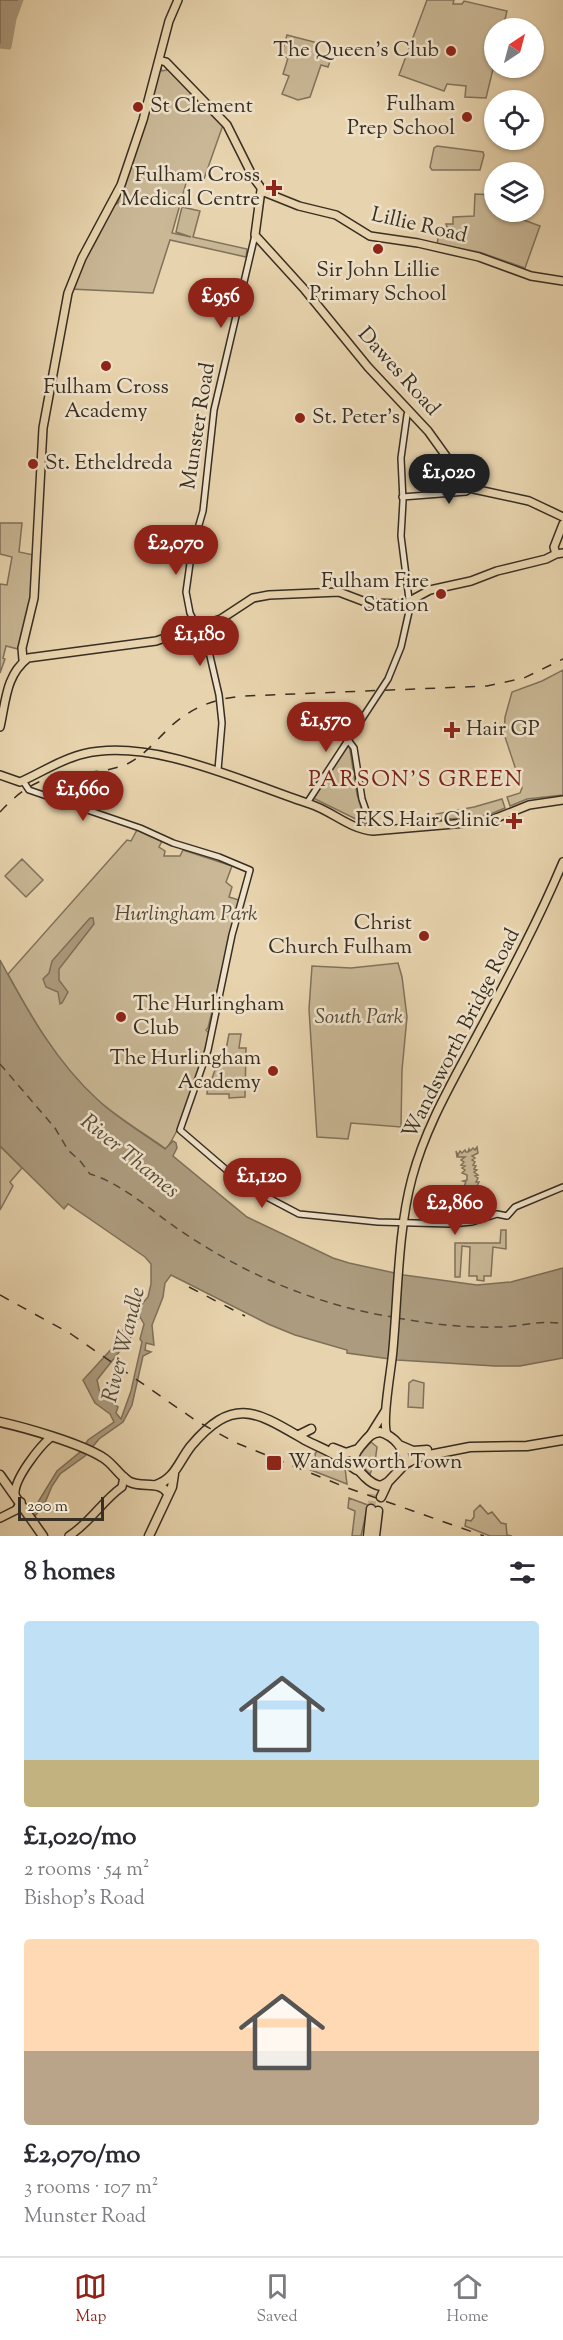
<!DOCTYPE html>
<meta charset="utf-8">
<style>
:root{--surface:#fff;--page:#f2f2f3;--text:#2b2b33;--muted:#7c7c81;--line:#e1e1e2;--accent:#8f2418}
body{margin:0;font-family:"Sorts Mill Goudy",serif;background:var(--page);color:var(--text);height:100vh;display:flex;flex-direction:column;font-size:22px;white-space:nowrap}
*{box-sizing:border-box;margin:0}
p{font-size:20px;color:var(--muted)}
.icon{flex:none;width:33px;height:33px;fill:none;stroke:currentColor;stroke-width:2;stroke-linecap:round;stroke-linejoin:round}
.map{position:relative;height:1536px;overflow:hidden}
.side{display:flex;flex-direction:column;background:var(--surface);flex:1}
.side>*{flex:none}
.needle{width:39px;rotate:36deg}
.tools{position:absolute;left:484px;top:18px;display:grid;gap:12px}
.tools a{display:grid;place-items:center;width:60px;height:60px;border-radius:50%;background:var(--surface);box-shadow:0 2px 4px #0004;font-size:30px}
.scale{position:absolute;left:18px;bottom:15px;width:86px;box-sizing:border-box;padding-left:6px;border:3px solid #382e22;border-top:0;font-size:16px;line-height:21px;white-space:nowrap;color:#382e22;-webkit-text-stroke:4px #efe2ca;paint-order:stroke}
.price{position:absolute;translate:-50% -51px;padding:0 14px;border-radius:21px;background:var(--accent);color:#fff;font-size:20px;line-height:39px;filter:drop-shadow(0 2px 3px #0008)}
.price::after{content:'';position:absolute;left:50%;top:36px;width:18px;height:14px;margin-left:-9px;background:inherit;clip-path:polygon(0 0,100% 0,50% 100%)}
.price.selected{background:#222;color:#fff}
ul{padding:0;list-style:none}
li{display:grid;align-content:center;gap:12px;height:318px;padding:0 24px}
li span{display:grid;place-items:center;height:186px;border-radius:6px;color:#555}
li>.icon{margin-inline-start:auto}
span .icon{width:108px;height:108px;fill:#fffc;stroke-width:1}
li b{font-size:26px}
h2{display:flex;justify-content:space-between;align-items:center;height:72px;padding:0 24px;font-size:26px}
.tabs{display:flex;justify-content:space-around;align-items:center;height:84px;border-top:2px solid var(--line);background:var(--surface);font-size:16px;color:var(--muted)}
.tabs a{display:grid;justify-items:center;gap:3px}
.tabs .selected{color:var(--accent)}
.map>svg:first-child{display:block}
.green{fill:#c9b795;stroke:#80725c;stroke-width:1.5}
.water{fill:#ac9b7e;stroke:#7e6f59;stroke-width:1.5;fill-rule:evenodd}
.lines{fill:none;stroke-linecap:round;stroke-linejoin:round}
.river{stroke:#ac9b7e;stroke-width:5}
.ferry{stroke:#554939;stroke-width:1.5;stroke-dasharray:8 6;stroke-linecap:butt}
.highway-tunnel{stroke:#c4b291;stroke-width:8;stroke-dasharray:8 4;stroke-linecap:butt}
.secondary-casing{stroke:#382e22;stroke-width:8}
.primary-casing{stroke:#382e22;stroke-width:10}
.highway-casing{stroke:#382e22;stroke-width:11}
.secondary{stroke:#efe2ca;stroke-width:5}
.primary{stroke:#e7d3ad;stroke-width:7}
.highway{stroke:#e7d3ad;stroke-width:8}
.rail{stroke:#382e22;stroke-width:1.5;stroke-dasharray:10 10;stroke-linecap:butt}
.poi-dot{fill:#8f2418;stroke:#efe2ca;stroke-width:2}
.labels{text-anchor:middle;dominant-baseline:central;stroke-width:5;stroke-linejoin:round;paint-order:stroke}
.poi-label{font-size:21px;fill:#382e22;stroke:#efe2ca;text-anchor:end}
.street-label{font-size:21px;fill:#382e22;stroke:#efe2ca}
.park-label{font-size:21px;font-style:italic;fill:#554939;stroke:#efe2ca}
.neighbourhood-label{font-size:22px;letter-spacing:1.5px;fill:#7a1f14;stroke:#efe2ca}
.water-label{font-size:22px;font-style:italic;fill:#554939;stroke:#efe2ca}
</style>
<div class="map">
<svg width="563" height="1536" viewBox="0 0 563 1536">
<rect width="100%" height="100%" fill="#e7d3ad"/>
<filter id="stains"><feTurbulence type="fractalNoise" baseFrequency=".00333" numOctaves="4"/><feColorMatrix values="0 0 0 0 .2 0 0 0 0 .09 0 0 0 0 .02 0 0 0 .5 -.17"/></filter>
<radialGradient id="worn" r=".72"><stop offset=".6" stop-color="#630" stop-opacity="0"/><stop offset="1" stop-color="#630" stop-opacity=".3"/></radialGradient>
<path class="green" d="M427 0H454L453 4H462L464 1 507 11 503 28H495V61L486 98 465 97 466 86 447 84 444 91 399 75Z
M287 35 318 43 315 53 331 58 328 67 321 65 310 97 298 100 282 94 289 76 283 74 288 58 281 55Z
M166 66 223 125 204 179 188 176 172 233 191 237 176 232 182 207 200 211 193 237 247 249 246 257 170 240 153 293 71 289 83 262 113 206 118 203C122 185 131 165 138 146 146 121 153 96 160 70L161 68 162 71 167 70Z
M437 146 483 152 484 155 480 170H432L430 167 434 148Z
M475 194 495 195V212H502L540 226 525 268 479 252 437 244 439 234 449 232 446 224H453V217L474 216Z
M0 523H22L19 552 34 555 31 600 18 649 6 646 3 658 5 659 0 673V584L7 585 12 557 0 554Z
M563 670V795L527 799 510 806 507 797 520 793 522 788 504 734 505 717 512 692 542 681Z
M349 744 357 794 366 824 313 798Z
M502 799 505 808 486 816 436 820V814L474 807Z
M137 830 162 841 159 847 165 851 164 856H180L183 850 232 866 226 882 232 887 229 897 239 900 208 1028 206 1030 209 1033C203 1062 183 1127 166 1149 142 1132 117 1117 95 1098 58 1064 32 1018 8 974L127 840 131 841Z
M22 859 43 880 26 897 5 876Z
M398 963 402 977 407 1017 402 1070 401 1127 351 1123 348 1139 317 1137 309 1009 312 966 351 968Z
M229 1034H241L239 1048H246L245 1097 229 1098V1094H207L208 1080 211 1081 219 1059 224 1060Z
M0 1146 22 1168 10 1182 13 1186 0 1210Z
M477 1147 478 1153 472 1156 475 1158 472 1160 475 1162 473 1165 476 1166 474 1169 477 1170 474 1172 478 1175 475 1176 478 1178 476 1182H479L477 1186H479L477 1190 480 1191 478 1194H481L479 1198 482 1199 479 1202 482 1204 480 1205H484V1211L480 1208V1212L476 1211 475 1214 474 1211 472 1215 468 1213V1216L464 1214 463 1217V1211L471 1207 466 1206 470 1204 466 1202 470 1201 465 1198 468 1195 465 1193 467 1191 464 1190 467 1187 464 1186 466 1182 463 1181 467 1180V1175L462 1173 465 1170 462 1168 465 1166 461 1165 464 1162 461 1160 465 1157H457L456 1151 458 1155 460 1151 462 1153 465 1150 466 1152H468L469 1149 470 1151 473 1148 475 1150Z
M501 1230H506V1249L493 1247 491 1276H484V1281L477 1280V1276H469L470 1247 462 1246 460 1277H455V1243H500Z
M413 1380 424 1383 423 1408 408 1407 409 1383Z
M371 1442 377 1447 375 1462 370 1474C353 1459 357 1457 371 1442Z
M317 1451 324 1453 345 1468 347 1484 311 1470 317 1466 315 1454Z
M349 1498 368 1505 361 1536H352L355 1511 348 1508Z
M480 1505 488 1514 492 1512 501 1523 506 1524 507 1535 512 1536H490L465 1526 466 1520 471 1521 474 1517V1511Z"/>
<path class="water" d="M0 0H21L14 19 9 47 0 46Z
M90 918H93L94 924 59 969V980L68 992 62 1003 60 1004 58 992 46 987 43 979 49 973 52 961Z
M0 960C27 1010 55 1061 98 1100 118 1119 143 1133 165 1149L173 1141 176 1143 177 1148 173 1156 247 1217 333 1258 349 1263 404 1275 477 1285 511 1282 563 1268V1358L520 1366H495L397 1360 347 1353V1350L295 1335 268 1324 171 1275 165 1283 163 1297 152 1325 154 1345 146 1343 145 1350 151 1352 143 1356 132 1405 123 1422 99 1439 85 1456 60 1474 52 1486 44 1505 35 1516 32 1512 57 1471 80 1452 88 1440 114 1422 110 1414 95 1403 83 1380 115 1345 129 1319 148 1297 151 1284V1264L145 1257 68 1204 64 1209 0 1146ZM140 1317 144 1324 140 1339 142 1342 131 1391 121 1419 116 1413 118 1407 100 1393 97 1380 131 1337 135 1322Z"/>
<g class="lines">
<path class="river" d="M0 46 9 47 14 19 21 0"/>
<path class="ferry" d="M0 1064 55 1128 68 1150 81 1162 90 1174C125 1184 159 1218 190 1237 251 1277 321 1306 393 1317
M397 1318C431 1324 465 1328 499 1327 521 1327 541 1319 563 1324"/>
<path class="highway-tunnel" d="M371 1509 373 1494"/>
<defs>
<path id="secondary" d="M402 497 466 492 470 489
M348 740 354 748 362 799 373 831
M218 770 222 723 219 695 207 643 201 630 195 623 190 613 186 592 192 549 203 511 214 410 255 235
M23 781 29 790 140 828 173 843 219 857 250 870 232 935 208 1050 180 1130 244 1185 299 1214 378 1222 451 1224 472 1222 497 1214 507 1216 515 1207 563 1187
M307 803 388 679 401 647 410 607 401 536 403 501 401 458 407 415 409 410"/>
<path id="primary" d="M159 60 166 62 227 125 253 177 264 192 299 206 336 215 370 236 418 243 479 257 531 276 563 281
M261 190 255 235 305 290 368 367 428 431 469 488 529 501 563 517
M556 554 554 547 563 524
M23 660 22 648 34 598 43 428 68 293 82 258 121 185 143 120 169 21 178 0
M0 727C6 700 6 675 28 658L156 641 221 619 253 598 269 595 339 592 368 603 404 604 430 590 471 581 497 571 546 559 556 554 563 553
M0 775 20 782C41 773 61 759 83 754 152 737 245 783 310 804 332 811 349 829 373 831L489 821 529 805 563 800
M387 1434C381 1421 392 1367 393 1349 398 1294 398 1230 412 1178 425 1129 450 1086 474 1041 505 983 537 924 563 862
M370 1435 385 1411
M15 1494C14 1479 39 1447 51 1437
M0 1518 16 1510 21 1502
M69 1536C91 1522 102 1501 122 1487L124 1477"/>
<path id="highway" d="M0 1422C27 1428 79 1443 102 1457 113 1463 119 1476 130 1482 142 1488 161 1480 168 1494
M299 1435 311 1429
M399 1445 413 1451 427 1450
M333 1448 346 1453 358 1449
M405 1464C406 1449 394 1436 380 1432 372 1433 369 1436 364 1442 351 1456 350 1463 365 1477 370 1482 374 1485 381 1486L388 1482 405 1464 419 1457 470 1447 527 1446 563 1440
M0 1475 43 1536
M156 1485C175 1479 179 1461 191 1446 234 1395 257 1412 305 1440 316 1446 328 1450 338 1457 345 1461 350 1466 357 1470
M381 1497 388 1482
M149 1536 172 1487 174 1474
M368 1536 371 1509
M375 1536 378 1511"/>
</defs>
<use href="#secondary" class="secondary-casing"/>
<use href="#primary" class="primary-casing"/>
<use href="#highway" class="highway-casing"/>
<use href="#secondary" class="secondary"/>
<use href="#primary" class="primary"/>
<use href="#highway" class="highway"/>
<path class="rail" d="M0 812C22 788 42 776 75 773 94 772 112 771 129 763 144 755 155 742 167 730 189 708 215 698 245 696L487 686 524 678 563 659
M189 1287 245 1316
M0 1295 71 1334 195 1420 234 1442 345 1487 484 1536"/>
</g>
<g class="poi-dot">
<circle cx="451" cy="51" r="6"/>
<circle cx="138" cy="107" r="6"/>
<circle cx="467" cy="117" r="6"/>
<path d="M271 179h6v6h6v6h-6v6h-6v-6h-6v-6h6z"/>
<circle cx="378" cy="249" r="6"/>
<circle cx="106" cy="366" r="6"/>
<circle cx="300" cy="418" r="6"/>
<circle cx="33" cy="464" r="6"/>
<circle cx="441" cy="594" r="6"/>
<path d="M449 721h6v6h6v6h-6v6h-6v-6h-6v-6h6z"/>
<path d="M511 812h6v6h6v6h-6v6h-6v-6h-6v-6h6z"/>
<circle cx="424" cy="936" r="6"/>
<circle cx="121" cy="1017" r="6"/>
<circle cx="273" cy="1071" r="6"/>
<rect x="266" y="1455" width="16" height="16" rx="3"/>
</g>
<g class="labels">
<g class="poi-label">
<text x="439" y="51">The Queen’s Club</text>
<text x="455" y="105">Fulham<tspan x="455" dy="24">Prep School</tspan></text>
<text x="150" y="107" text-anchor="start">St Clement</text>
<text x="260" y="176">Fulham Cross<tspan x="260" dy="24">Medical Centre</tspan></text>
<text x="378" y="271" text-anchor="middle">Sir John Lillie<tspan x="378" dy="24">Primary School</tspan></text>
<text x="106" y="388" text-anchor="middle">Fulham Cross<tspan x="106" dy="24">Academy</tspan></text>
<text x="312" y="418" text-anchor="start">St. Peter's</text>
<text x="45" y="464" text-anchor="start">St. Etheldreda</text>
<text x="429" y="582">Fulham Fire<tspan x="429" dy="24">Station</tspan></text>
<text x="466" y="730" text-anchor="start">Hair GP</text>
<text x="500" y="821">FKS Hair Clinic</text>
<text x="412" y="924">Christ<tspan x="412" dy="24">Church Fulham</tspan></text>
<text x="133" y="1005" text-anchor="start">The Hurlingham<tspan x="133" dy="24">Club</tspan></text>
<text x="261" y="1059">The Hurlingham<tspan x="261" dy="24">Academy</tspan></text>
<text x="288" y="1463" text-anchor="start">Wandsworth Town</text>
</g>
<g class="street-label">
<text transform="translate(419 226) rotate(13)">Lillie Road</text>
<text transform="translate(398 372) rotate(48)">Dawes Road</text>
<text transform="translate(199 426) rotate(-81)">Munster Road</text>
<text transform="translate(462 1034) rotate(-63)">Wandsworth Bridge Road</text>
</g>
<g class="park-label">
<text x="186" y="915">Hurlingham Park</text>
<text x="359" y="1018">South Park</text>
</g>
<g class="neighbourhood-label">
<text x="416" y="781">PARSON'S GREEN</text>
</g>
<g class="water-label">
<text transform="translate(129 1157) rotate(39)">River Thames</text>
<text transform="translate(125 1345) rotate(-76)">River Wandle</text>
</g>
</g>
<rect width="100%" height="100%" filter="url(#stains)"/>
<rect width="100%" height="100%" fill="url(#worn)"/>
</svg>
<div class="tools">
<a><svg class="needle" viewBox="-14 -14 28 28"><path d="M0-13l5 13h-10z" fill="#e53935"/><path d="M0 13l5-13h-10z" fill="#7c7c81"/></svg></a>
<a><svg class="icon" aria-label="locate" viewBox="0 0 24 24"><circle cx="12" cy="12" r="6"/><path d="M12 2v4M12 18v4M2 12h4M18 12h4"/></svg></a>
<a><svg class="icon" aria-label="layers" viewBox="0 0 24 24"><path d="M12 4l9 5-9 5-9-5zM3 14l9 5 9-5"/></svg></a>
</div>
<div class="scale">200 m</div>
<b class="price" style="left:221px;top:329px">£956</b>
<b class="price selected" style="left:449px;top:505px">£1,020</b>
<b class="price" style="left:176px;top:576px">£2,070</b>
<b class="price" style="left:200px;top:667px">£1,180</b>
<b class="price" style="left:326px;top:753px">£1,570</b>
<b class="price" style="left:83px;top:822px">£1,660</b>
<b class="price" style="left:262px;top:1209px">£1,120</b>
<b class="price" style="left:455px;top:1236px">£2,860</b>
</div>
<section class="side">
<h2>8 homes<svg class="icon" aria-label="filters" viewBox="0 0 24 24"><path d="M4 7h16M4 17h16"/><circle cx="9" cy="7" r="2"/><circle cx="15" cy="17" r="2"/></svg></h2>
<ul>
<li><span style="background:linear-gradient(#bfe0f5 75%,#c2b280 0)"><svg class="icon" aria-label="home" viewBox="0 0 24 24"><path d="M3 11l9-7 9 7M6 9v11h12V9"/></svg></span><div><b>£1,020/mo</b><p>2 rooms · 54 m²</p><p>Bishop's Road</p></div></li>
<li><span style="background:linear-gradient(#ffd9b3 60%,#b9a48a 0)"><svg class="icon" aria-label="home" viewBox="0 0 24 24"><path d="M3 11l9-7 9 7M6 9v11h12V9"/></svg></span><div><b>£2,070/mo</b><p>3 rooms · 107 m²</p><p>Munster Road</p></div></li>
</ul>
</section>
<nav class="tabs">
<a class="selected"><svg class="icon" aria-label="map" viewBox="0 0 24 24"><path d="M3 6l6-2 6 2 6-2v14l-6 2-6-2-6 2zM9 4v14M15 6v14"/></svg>Map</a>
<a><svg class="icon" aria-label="saved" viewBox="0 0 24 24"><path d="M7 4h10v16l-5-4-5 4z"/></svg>Saved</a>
<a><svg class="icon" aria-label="home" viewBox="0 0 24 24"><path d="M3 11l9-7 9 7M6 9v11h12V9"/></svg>Home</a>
</nav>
